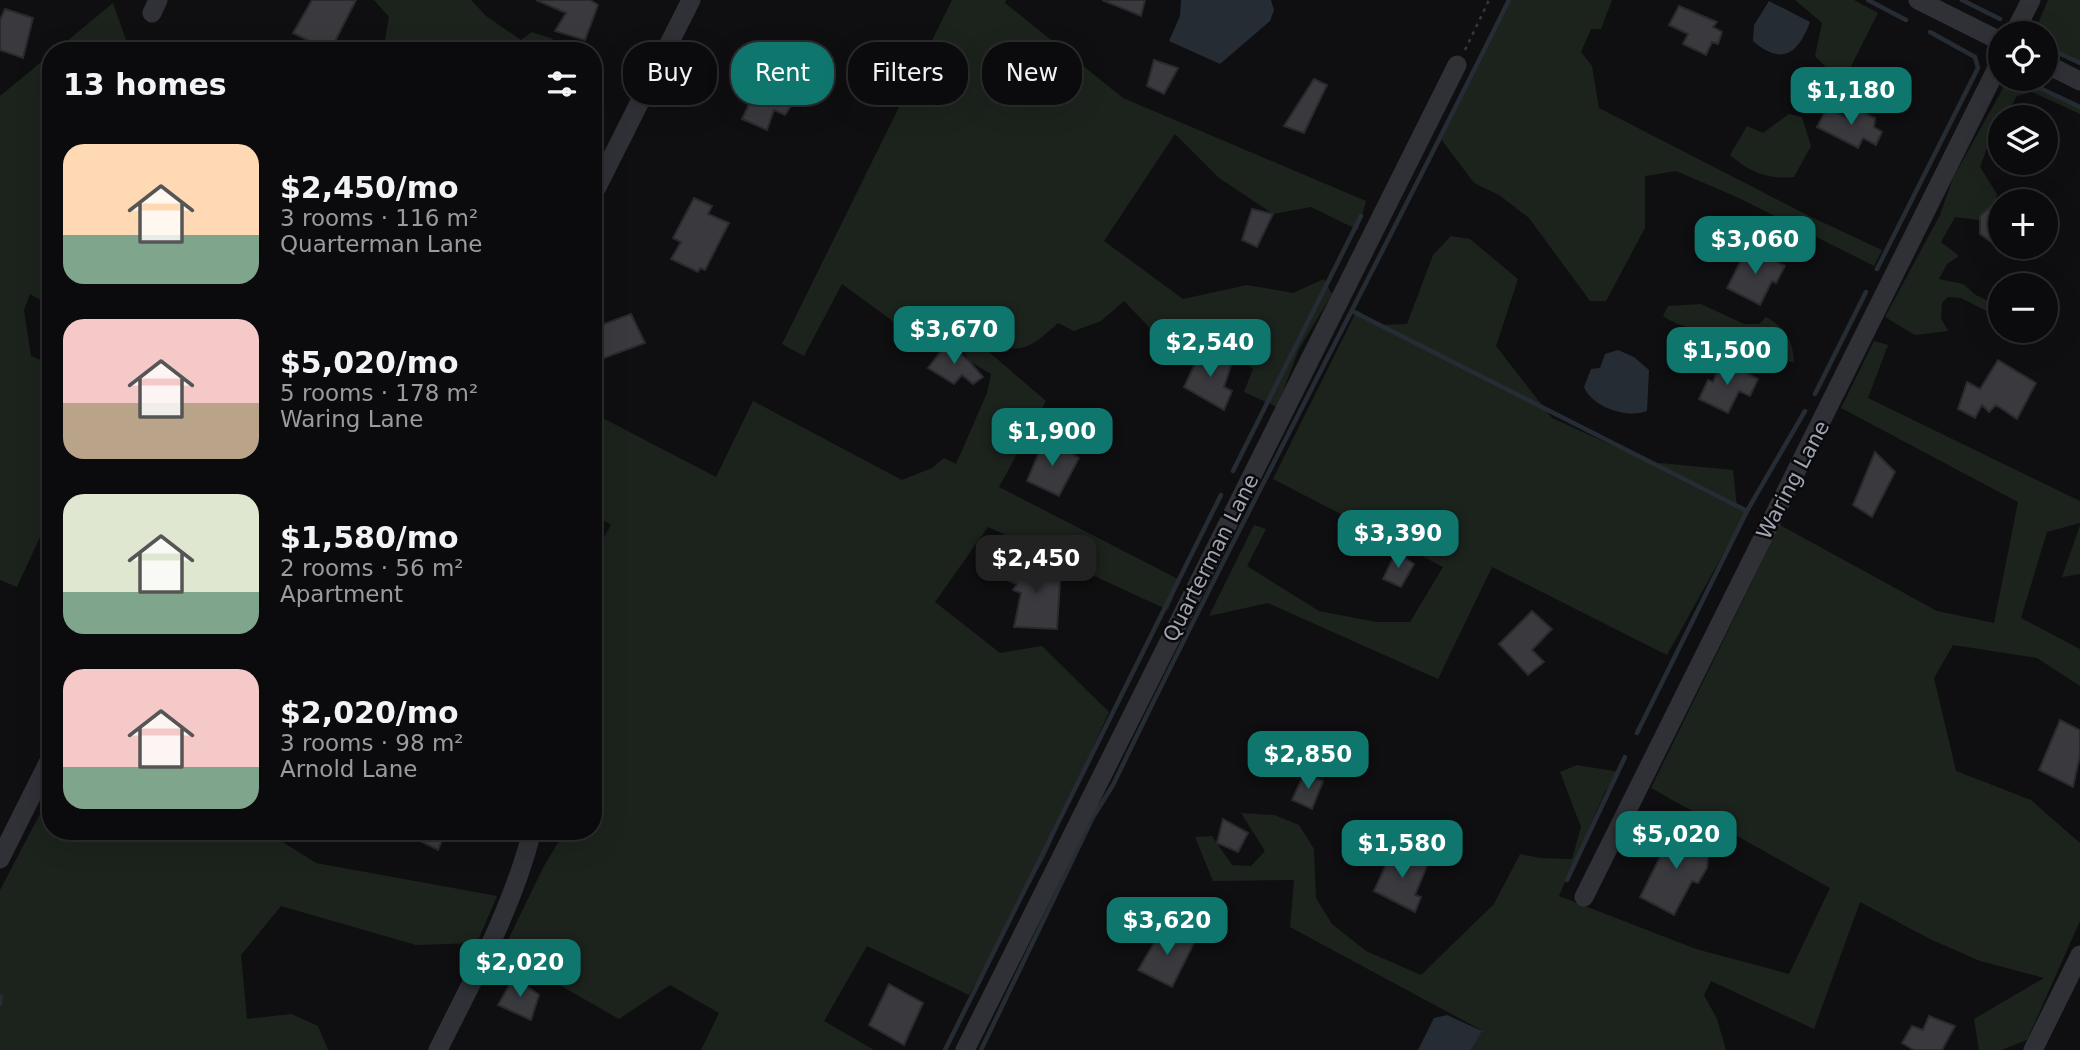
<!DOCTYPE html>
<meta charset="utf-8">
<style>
:root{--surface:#0b0b0d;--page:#19191b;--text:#f1f3f6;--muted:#9a9b9d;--line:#2b2b2e;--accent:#0f766e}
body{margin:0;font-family:"DejaVu Sans",sans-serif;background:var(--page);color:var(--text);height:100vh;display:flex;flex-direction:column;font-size:26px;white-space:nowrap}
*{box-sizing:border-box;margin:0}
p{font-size:23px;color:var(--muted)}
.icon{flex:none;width:38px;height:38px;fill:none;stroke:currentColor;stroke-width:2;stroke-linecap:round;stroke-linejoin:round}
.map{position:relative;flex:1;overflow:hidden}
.sheet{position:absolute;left:42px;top:42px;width:560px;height:798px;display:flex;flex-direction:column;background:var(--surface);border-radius:28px;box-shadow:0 7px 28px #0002,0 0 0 2px var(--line)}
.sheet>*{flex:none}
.guide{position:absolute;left:623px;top:42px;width:665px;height:63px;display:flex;gap:14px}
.controls{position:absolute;left:1988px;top:21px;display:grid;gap:14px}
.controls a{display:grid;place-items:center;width:70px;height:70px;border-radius:50%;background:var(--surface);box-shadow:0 7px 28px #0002,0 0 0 2px var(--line);font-size:35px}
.price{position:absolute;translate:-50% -60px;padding:0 16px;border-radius:14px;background:var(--accent);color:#fff;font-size:23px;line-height:46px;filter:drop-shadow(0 2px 4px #0008)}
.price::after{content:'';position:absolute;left:50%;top:42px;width:21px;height:16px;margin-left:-10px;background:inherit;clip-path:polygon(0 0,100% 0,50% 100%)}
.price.selected{background:#222;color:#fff}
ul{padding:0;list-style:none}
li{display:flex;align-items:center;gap:21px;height:175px;padding:0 21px}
li span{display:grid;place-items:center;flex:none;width:196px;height:140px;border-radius:21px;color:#555}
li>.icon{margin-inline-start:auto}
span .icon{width:84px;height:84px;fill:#fffc;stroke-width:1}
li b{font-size:30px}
h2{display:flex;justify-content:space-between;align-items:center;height:84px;padding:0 21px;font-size:30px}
.tag{padding:0 24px;border-radius:28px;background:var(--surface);box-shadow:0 7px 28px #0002,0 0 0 2px var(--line);font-size:24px;line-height:63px}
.tag.selected{background:var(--accent);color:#fff}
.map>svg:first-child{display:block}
.green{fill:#1c231d}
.water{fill:#262c34}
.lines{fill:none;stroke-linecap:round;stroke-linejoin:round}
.stream{stroke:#262c34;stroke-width:4.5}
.building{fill:#39393e;stroke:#2a292d;stroke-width:2}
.path{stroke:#36373d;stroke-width:2.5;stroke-dasharray:3.5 5;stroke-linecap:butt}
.minor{stroke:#303136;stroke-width:19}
.labels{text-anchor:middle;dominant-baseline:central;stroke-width:5;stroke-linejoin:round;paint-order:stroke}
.street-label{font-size:21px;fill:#a0a4b2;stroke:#0a0a0c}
</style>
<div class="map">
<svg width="2080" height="1050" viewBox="0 0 2080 1050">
<rect width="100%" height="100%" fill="#0f0f11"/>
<path class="green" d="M374 0H471L486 16 521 40 532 32 553 39 544 51H383L389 17Z
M952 0H1006L1005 3 1123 98 1366 201 1358 230 1311 207 1273 214 1219 178 1175 134 1104 241 1183 299 1247 285 1293 293 1324 279 1332 294 1299 349 1277 407 1244 392 1253 369C1232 350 1208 345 1181 340L1162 355 1148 326 1124 301 1101 321 1074 331 1058 323C1025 353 1025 350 982 346L1046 401 999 487 1180 580 1168 610 988 527 935 602 1000 653 1042 646 1109 712 1045 857 969 995 867 946 824 1021 874 1050H701L719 1013 670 985 619 1019 502 952 544 866 565 831H593V556L611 525 593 514V413L716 477 753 401 902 480 932 468 944 458 956 464 987 393 991 374 969 361 956 335 894 322 842 284 804 356 782 344Z
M1510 0H1612L1601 29H1591L1581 52 1592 66 1599 108 1809 216 1882 250 1874 266 1739 198 1676 171 1645 176V228L1606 301H1590L1529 218 1499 195 1474 183 1441 139Z
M1795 0H1854L1878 13 1842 84 1815 56 1822 23Z
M2048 0H2080V61L2046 47V33H2034Z
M113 3 127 43 138 51H55Z
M51 54V306L30 294 24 310 31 356 51 364C51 379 47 440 51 449V513L17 587 0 580V96Z
M2008 79 2024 80 2080 107V114L2032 92 2017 96 2010 108 2018 117H2000V141L1990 140 1980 167 1997 194 1994 207 1978 220 1955 217 1941 242 1959 256 1947 264 1939 279 1963 284 1976 295 2000 307V318L1961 298 1948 297 1942 303 1941 318 1948 331 1915 335 1885 317 1940 215 1953 178Z
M1789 114 1802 117 1811 146 1794 177C1769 180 1749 172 1730 155L1747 126 1763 133Z
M1451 236 1470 239 1518 279 1496 346 1552 418 1649 462 1733 470 1737 507 1747 511 1667 655 1492 567 1438 679 1268 603 1209 616 1254 525 1266 529 1247 566 1319 611 1376 622H1410L1443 567 1273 479 1357 310 1380 325 1407 324 1433 255Z
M1701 304 1744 324H1759L1766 317C1785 327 1793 341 1794 362 1768 361 1771 354 1750 345 1723 332 1687 333 1663 316L1668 306Z
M1874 341 1888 345 1868 398 2080 501V523L2047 532 2021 618 2080 649V686L2037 658 1953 645 1934 678 1956 771 2031 800 2080 843V921L2027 1040 2001 1050H1979L1974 1019 2044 978 1980 961 1930 939 1860 902 1814 1029 1711 981 1704 995 1717 1019 1726 1050H1471L1481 1030 1290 927 1294 880 1213 881 1195 837 1212 836 1232 865 1251 866 1265 851 1241 813 1274 815 1299 825 1314 849 1316 898 1332 924 1366 951 1421 975 1494 904 1520 854 1540 858 1572 859 1581 827 1560 772 1577 765 1620 772 1605 792 1559 896 1696 949 1789 974 1830 888 1651 788 1780 525 1937 611 1994 623 2018 502 1841 408Z
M2080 525V574L2062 577Z
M51 793V831H280L281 841 316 863 497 896 477 943 416 945 281 906 241 955 247 1019 291 1014 318 1026 328 1050H0V890Z"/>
<path class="water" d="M1181 0H1271L1274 10 1270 21 1220 64 1169 41 1180 16Z
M1769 1 1810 22C1798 54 1782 66 1753 41L1754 25Z
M1618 350 1634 357 1649 370 1647 411C1627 419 1592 407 1584 387L1591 369 1600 368 1605 354Z
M1447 1015 1482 1031 1471 1050H1418L1434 1018Z"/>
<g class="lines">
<path class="stream" d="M1868 0 1906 20
M1962 0 2000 19
M2046 47 2080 63
M2021 79 2080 107
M1877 269 1978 68 1975 57 1930 32
M1352 311 1747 511
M1815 394 1866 292
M1233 471 1361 216
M1637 733 1747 511 1805 411
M1567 880 1625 757
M0 1004 1 997
M945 1050 1221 495
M981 1050 1093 817 1113 785C1240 521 1379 263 1509 0"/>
</g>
<path class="building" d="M312 0H356L330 51 293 33Z
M536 0H590L598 5 585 40 555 31 566 13Z
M1102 0H1145L1141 16Z
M1679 6 1717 22 1713 27 1722 32 1718 44 1712 42 1706 55 1683 44 1688 34 1669 25Z
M5 9 33 18 23 58 0 50V20Z
M1154 60 1178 68 1164 94 1147 86Z
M755 73 797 97 785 115 774 110 767 130 742 119 753 96 745 93Z
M1314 79 1327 85 1304 133 1284 126Z
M1827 108 1851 120 1856 109 1875 118 1874 127 1882 132 1876 145 1863 138 1858 148 1817 127Z
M694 198 712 206 708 214 729 223 705 270 700 268 698 272 671 259 681 242 673 238Z
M2000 198V248L1980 234V216Z
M1252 209 1273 214 1257 247 1242 240Z
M1748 247 1785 266 1776 283 1772 281 1760 305 1727 288Z
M631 314 645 343 593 362V328Z
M948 342 969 361 983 377 973 384 962 375 954 384 928 368Z
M1202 349 1232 362 1224 387 1232 391 1224 410 1184 387Z
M1998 360 2036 383 2017 419 1996 405 1989 412 1982 405 1975 418 1958 409 1967 382 1980 389Z
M1722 361 1758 379 1750 396 1739 391 1728 413 1699 399 1708 380 1713 382Z
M1045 438 1079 458 1059 496 1027 481Z
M1875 452 1895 472 1872 517 1853 505Z
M1396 552 1414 564 1401 587 1383 579Z
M1008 562 1061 567 1057 629 1014 627 1021 593 1013 590 1017 584 1009 581Z
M1532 611 1552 629 1532 650 1544 662 1528 675 1499 644Z
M2060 720 2080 730V755L2073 787 2039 770Z
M1304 774 1323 781 1312 809 1292 800Z
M1223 819 1248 833 1238 852 1217 843Z
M1675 827 1709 845 1707 868 1698 883 1692 881 1674 915 1640 897Z
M400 831H446L438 850Z
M1394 847 1427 866 1415 895 1421 897 1415 912 1374 891Z
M1163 928 1194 943 1172 987 1138 970Z
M514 977 539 995 531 1020 498 1005Z
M889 984 923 1003 904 1045 869 1025Z
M1929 1016 1955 1026 1942 1050H1914L1902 1043 1912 1026 1923 1030Z"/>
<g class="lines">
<path class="path" d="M1465 50 1489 0"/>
<path class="minor" d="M1918 0 2000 41
M152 13 158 0
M2014 33 2031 0
M2046 64 2080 81
M593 195 691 0
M0 859 51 757
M1584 897 2000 62
M438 1050C473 979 513 908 532 831
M965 1050 1457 65
M2033 1050 2080 955"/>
</g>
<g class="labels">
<g class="street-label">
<text transform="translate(1793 480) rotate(-62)">Waring Lane</text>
<text transform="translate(1211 558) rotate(-63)">Quarterman Lane</text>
</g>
</g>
</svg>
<div class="controls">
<a><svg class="icon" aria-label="locate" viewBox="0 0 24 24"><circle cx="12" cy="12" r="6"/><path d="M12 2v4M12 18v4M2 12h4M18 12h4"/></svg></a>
<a><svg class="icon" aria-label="layers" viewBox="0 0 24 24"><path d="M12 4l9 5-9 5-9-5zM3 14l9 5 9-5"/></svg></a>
<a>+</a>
<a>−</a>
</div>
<b class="price" style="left:1851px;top:127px">$1,180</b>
<b class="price" style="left:1755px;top:276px">$3,060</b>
<b class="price" style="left:954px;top:366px">$3,670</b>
<b class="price" style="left:1210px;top:379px">$2,540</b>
<b class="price" style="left:1727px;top:387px">$1,500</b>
<b class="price" style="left:1052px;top:468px">$1,900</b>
<b class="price" style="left:1398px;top:570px">$3,390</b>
<b class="price selected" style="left:1036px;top:595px">$2,450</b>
<b class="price" style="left:1308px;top:791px">$2,850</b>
<b class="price" style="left:1676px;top:871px">$5,020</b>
<b class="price" style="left:1402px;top:880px">$1,580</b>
<b class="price" style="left:1167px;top:957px">$3,620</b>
<b class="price" style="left:520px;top:999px">$2,020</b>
<div class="guide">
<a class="tag">Buy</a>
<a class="tag selected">Rent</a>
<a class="tag">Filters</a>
<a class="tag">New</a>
</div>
<section class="sheet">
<h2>13 homes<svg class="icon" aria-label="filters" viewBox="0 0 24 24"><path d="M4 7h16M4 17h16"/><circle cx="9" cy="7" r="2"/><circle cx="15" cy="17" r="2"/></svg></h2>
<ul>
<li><span style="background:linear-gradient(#ffd9b3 65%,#7fa58c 0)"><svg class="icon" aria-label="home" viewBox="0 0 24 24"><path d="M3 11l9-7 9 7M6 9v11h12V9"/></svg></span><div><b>$2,450/mo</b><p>3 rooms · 116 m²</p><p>Quarterman Lane</p></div></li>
<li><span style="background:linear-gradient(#f6c9c9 60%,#b9a48a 0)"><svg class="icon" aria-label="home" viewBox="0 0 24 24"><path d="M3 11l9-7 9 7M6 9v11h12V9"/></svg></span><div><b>$5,020/mo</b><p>5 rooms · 178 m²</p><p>Waring Lane</p></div></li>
<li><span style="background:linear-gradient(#dfe7d0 70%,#7fa58c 0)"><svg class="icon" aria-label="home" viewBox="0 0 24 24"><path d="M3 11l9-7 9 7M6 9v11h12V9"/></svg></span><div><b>$1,580/mo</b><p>2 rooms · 56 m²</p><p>Apartment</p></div></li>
<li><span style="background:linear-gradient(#f6c9c9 70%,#7fa58c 0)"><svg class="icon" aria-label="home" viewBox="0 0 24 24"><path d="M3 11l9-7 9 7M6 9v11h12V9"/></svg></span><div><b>$2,020/mo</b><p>3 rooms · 98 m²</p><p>Arnold Lane</p></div></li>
</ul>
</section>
</div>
